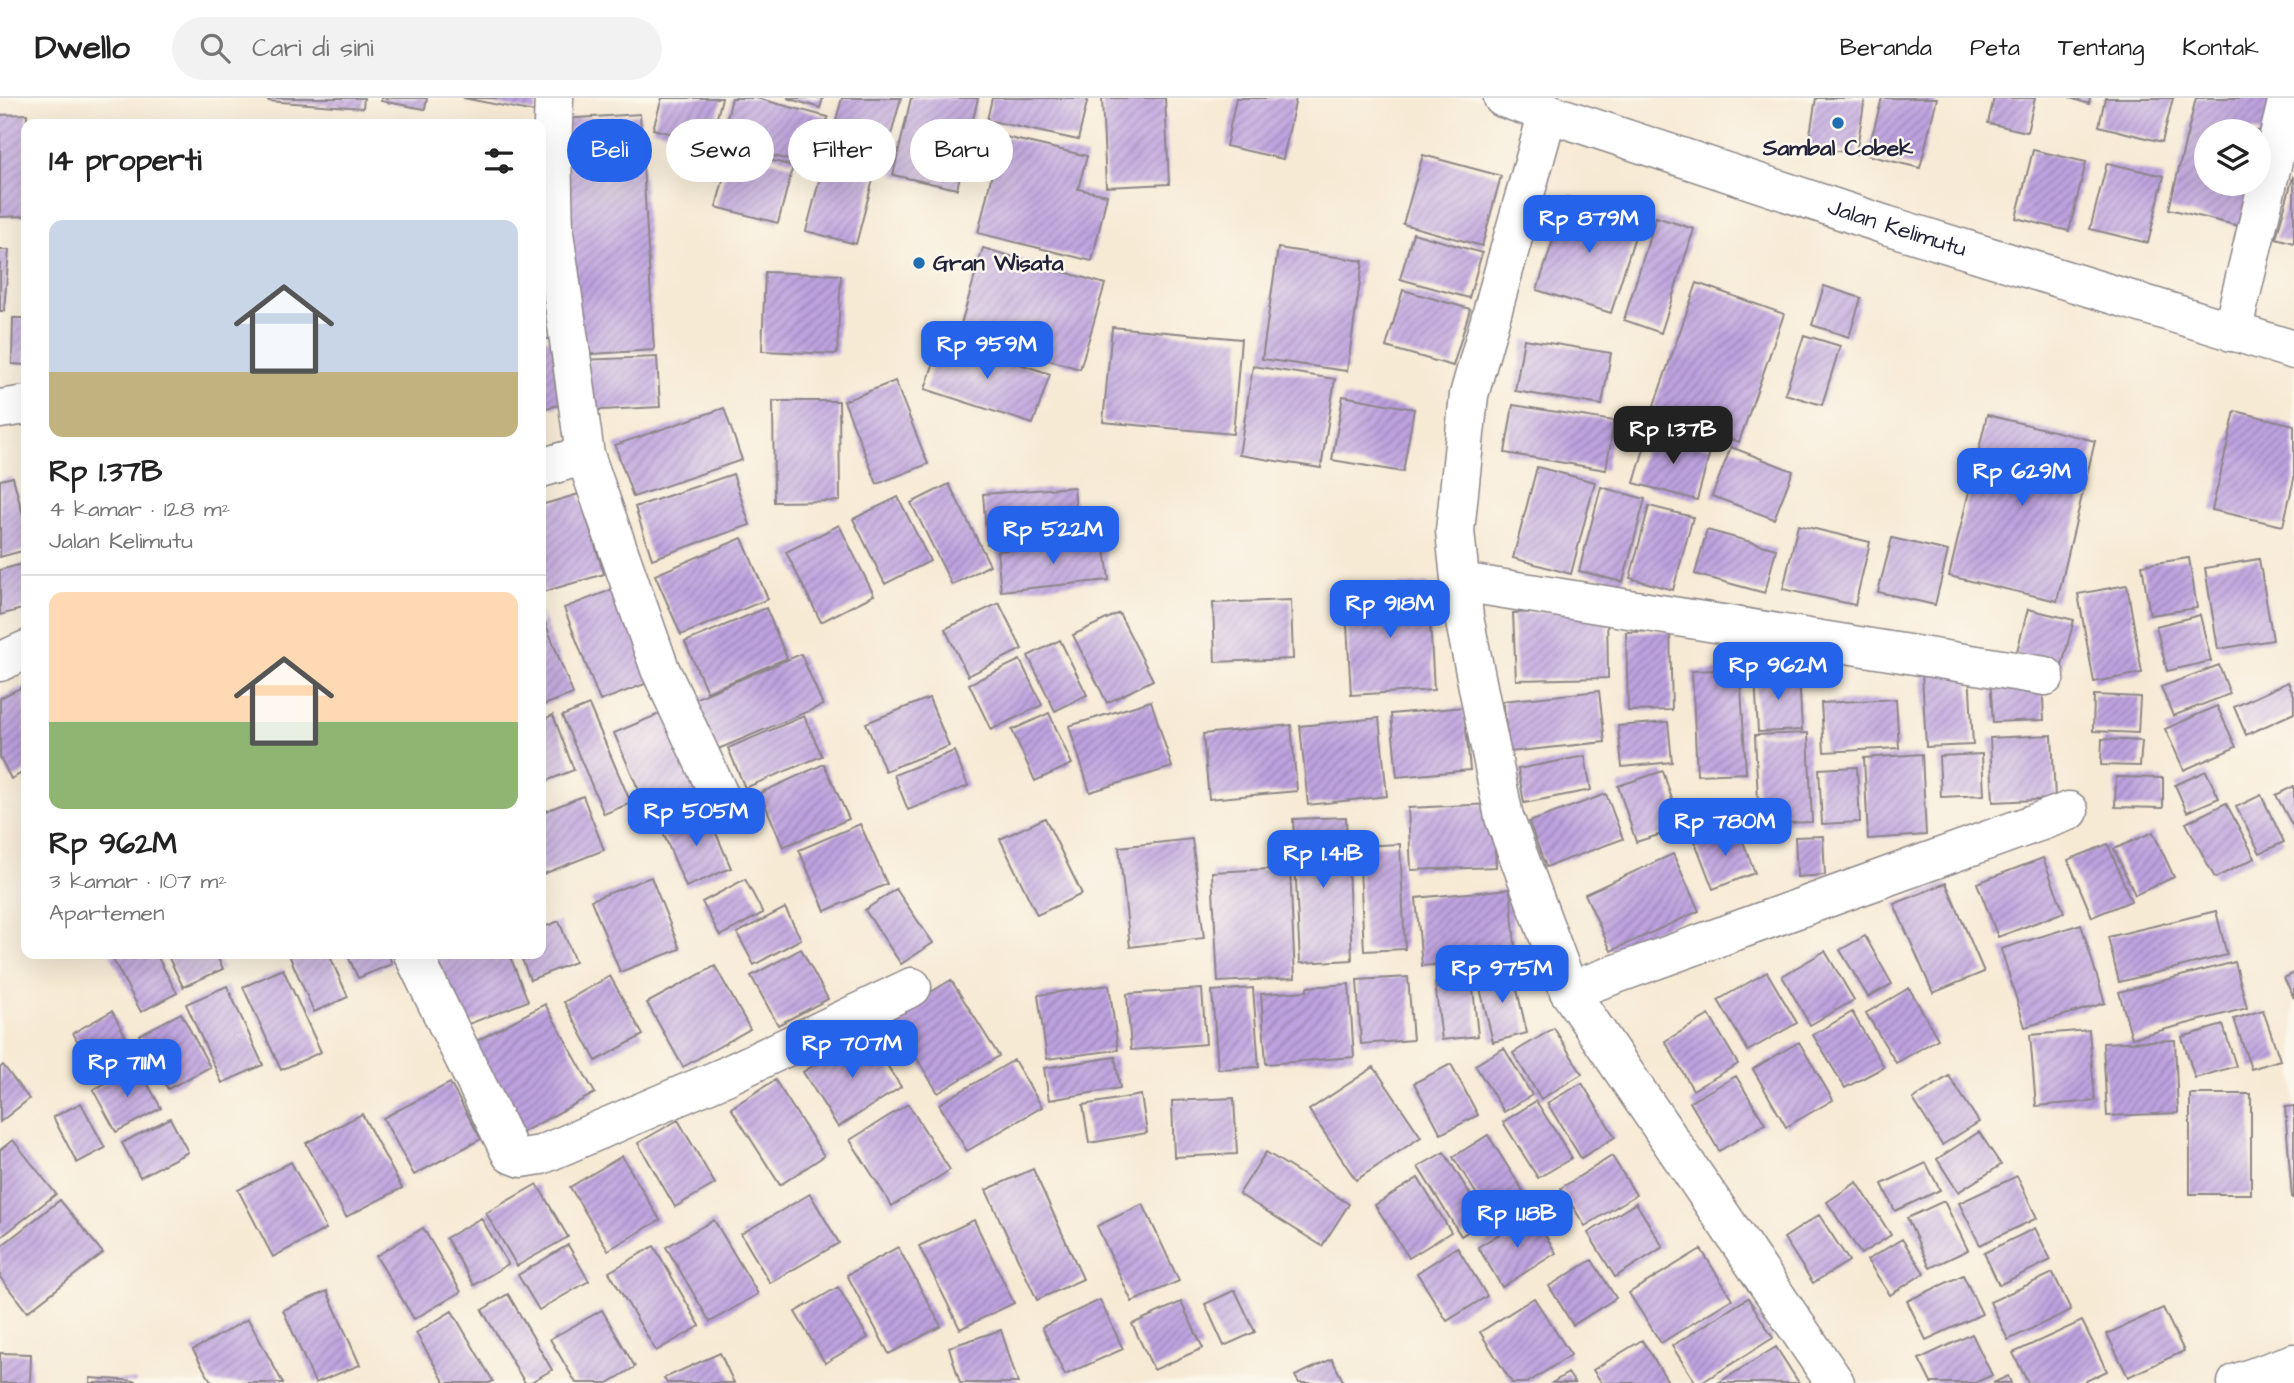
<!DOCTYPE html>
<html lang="id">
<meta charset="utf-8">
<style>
:root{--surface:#fff;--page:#f2f2f2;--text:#222;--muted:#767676;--line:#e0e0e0;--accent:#2563eb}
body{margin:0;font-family:"Architects Daughter",sans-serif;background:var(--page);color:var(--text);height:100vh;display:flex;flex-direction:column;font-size:26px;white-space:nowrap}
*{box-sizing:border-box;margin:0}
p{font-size:23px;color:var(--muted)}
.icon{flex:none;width:38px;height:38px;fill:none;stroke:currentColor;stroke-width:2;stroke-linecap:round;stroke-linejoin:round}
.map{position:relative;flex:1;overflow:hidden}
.panel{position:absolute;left:21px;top:21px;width:525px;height:840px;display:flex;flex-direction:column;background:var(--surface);border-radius:14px;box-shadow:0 7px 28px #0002}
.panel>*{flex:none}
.guide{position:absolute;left:567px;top:21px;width:665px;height:63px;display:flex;gap:14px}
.tools{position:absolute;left:2194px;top:21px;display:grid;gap:14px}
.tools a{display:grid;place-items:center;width:77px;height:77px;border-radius:50%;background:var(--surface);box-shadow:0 7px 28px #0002;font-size:35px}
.price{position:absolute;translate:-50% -60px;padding:0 16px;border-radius:14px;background:var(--accent);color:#fff;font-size:23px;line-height:46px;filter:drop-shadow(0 2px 4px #0008)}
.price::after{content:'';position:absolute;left:50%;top:42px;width:21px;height:16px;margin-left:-10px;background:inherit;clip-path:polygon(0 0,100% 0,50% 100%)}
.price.current{background:#222;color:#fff}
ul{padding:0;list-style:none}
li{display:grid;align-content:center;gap:14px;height:371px;padding:0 28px}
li+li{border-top:2px solid var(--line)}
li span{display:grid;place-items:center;height:217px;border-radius:14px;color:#555}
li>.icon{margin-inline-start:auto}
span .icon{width:126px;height:126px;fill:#fffc;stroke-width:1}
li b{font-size:30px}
h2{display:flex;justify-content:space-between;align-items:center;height:84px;padding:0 28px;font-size:30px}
.pill{padding:0 24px;border-radius:32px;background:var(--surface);box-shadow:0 7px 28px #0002;font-size:24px;line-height:63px}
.pill.current{background:var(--accent);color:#fff}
header{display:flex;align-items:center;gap:42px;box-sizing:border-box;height:98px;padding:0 35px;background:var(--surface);border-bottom:2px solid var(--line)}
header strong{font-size:33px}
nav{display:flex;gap:38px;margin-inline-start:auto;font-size:24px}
.search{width:490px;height:63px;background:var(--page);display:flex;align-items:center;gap:18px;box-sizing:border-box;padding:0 24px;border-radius:38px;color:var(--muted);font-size:26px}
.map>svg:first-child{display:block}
.building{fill:url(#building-hatch)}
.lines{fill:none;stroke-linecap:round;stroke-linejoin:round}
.minor-casing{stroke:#8c8688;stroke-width:41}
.minor{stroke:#fff;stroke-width:38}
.poi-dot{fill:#1f6fb2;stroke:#fbf7ec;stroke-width:2.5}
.labels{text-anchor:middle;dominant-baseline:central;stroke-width:5;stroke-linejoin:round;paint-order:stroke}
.poi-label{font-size:23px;font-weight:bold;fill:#22223b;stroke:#fbf7ec}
.street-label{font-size:23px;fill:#22223b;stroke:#fbf7ec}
</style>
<header>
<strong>Dwello</strong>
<div class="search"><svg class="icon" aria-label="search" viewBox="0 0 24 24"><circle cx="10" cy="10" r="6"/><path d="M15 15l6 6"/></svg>Cari di sini</div>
<nav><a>Beranda</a><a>Peta</a><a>Tentang</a><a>Kontak</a></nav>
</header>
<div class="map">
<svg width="2294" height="1285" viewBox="0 0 2294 1285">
<defs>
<pattern id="building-hatch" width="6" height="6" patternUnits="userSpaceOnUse" patternTransform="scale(1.75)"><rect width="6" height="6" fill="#bea2df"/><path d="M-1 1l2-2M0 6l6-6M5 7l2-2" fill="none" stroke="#9a84b6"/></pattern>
</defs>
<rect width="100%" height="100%" fill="#fbf7ec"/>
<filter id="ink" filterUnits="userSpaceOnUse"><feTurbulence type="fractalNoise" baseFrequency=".0143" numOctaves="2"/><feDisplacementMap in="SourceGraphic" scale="14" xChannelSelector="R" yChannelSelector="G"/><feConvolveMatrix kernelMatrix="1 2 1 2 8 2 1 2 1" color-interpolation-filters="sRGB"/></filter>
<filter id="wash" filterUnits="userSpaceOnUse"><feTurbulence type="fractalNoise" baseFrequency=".00686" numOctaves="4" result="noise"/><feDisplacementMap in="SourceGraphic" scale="28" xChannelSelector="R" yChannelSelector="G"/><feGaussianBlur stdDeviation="1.57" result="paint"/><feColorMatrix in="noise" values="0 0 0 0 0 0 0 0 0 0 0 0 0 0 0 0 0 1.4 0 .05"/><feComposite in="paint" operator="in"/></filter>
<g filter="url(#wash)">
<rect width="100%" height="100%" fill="#f7ead5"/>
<g id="blocks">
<path class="building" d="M269 0H364L363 10 268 3Z
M381 0H427L425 11 381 3Z
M463 0H538L535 14Z
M662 0H722L710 46 653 31Z
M732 0H756L828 19 815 69 721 44Z
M787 0H823L820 10Z
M842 0H901L884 63 829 49Z
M911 0H978L957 91 893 77Z
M992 0H1088L1078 42 987 22Z
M1102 0H1165L1169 86 1106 89Z
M1236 0H1296L1283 61 1226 48Z
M1816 0H1865L1856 56 1808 48Z
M1882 0H1937L1920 70 1867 57Z
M1994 0H2035L2027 34 1988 25Z
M2070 0H2090L2089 6Z
M2105 0H2173L2162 44 2099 28Z
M2196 0H2275L2259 60V33H2207V86H2254L2243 129 2169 111Z
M27 16 26 118 0 119V17Z
M640 16 654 252 577 257 562 21Z
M1001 38 1087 58 1078 91 1107 97 1092 163 978 135Z
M731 52 793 68 778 125 716 109Z
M2033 52 2086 64 2069 133 2016 120Z
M826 57 876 70 856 146 806 133Z
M1423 57 1501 78 1482 148 1403 126Z
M2107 65 2164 78 2148 145 2090 131Z
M2293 79 2294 80V145L2276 140Z
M1567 99 1640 122 1611 215 1537 192Z
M1656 119 1694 131 1661 235 1624 222Z
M1413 135 1482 155 1469 200 1400 181Z
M983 150 1105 186 1080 271 958 236Z
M1278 150 1363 163 1347 273 1262 261Z
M0 152H9L4 213H0Z
M765 174 841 177 837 256 762 253Z
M1697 185 1784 216 1739 344 1652 313Z
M1824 188 1861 200 1849 239 1812 227Z
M1403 192 1470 211 1453 268 1386 249Z
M13 220H26V267L12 266Z
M1112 229 1241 241 1233 336 1103 324Z
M1804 237 1840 248 1822 307 1785 296Z
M562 239 574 304 541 311V242Z
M942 240 1050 276 1033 326 925 291Z
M1524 241 1611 255 1602 307 1515 293Z
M657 259 660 309 581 313 579 262Z
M1253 268 1335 281 1321 370 1239 357Z
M895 283 928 366 877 386 844 303Z
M1343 298 1414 311 1403 374 1332 362Z
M773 303H839L840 403 774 404Z
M1513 307 1614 323 1606 372 1505 355Z
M724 310 742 362 633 399 615 347Z
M2235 313 2294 327V381L2283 428 2212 412Z
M1987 317 2095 343 2057 503 1949 478Z
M1649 334 1711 350 1697 402 1634 385Z
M1731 349 1793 373 1774 421 1712 398Z
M1537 369 1595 384 1571 476 1513 460Z
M733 376 750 427 652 461 635 409Z
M13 379 26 429V452L0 459V382Z
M949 386 990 467 952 487 911 405Z
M1074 389 1078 438 987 446 983 396Z
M1601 389 1645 401 1623 484 1579 473Z
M579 396 604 476 543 494 541 487V407Z
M898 399 930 463 885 486 853 421Z
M1649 408 1693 419 1673 492 1630 480Z
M839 427 874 497 821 524 786 454Z
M1798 427 1870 444 1855 507 1783 491Z
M1707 432 1776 451 1765 495 1695 476Z
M742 440 768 501 681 537 655 477Z
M1892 440 1948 453 1935 507 1878 494Z
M1104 442 1109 482 1001 493 997 453Z
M2189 460 2197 510 2150 517 2142 467Z
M2259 461 2273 542 2218 551 2205 470Z
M26 465V510L0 517V472Z
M1428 486 1434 592 1351 597 1345 491Z
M2127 487 2142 575 2094 584 2078 496Z
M616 490 653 583 600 603 564 510Z
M1291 502 1293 561 1215 564 1213 505Z
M999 505 1022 551 968 578 945 531Z
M766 510 787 560 707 594 685 544Z
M2028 511 2074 522 2062 568 2016 557Z
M1607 512 1608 580 1516 582 1513 515Z
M541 514 573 596 541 608Z
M1119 515 1153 582 1107 605 1073 537Z
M2200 517 2211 563 2167 573 2156 528Z
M1670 533 1672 612 1628 613 1626 534Z
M1060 542 1087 597 1055 613 1028 558Z
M801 556 823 607 716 652 694 601Z
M1020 562 1042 607 991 632 969 586Z
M2219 567 2230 596 2173 618 2161 589Z
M1740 571 1746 675 1697 677 1692 573Z
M1969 573 1973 647 1926 649 1922 575Z
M1799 575 1802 632 1758 634 1755 577Z
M2042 578 2044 622 1993 624 1990 580Z
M2288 584 2294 597V615L2246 637 2234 609Z
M26 587V673L11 681 0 659V600Z
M1599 593 1605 644 1509 654 1503 603Z
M2094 597 2140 599 2138 635 2093 633Z
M929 600 949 648 885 673 866 625Z
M1896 601 1899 650 1824 654 1821 605Z
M1151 603 1172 669 1090 694 1069 628Z
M589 607 631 705 604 716 562 618Z
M2217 608 2236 649 2184 672 2165 631Z
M1464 609 1470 672 1397 679 1391 616Z
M666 613 701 694 649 716 614 635Z
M1049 615 1072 666 1035 683 1012 632Z
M553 617 574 672 541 685V622Z
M804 618 822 658 745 690 728 650Z
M1379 620 1387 698 1308 707 1300 628Z
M1668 624 1672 664 1622 669 1618 628Z
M1291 627 1297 693 1209 701 1203 636Z
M1808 635 1812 724 1759 726 1755 637Z
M2052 637 2055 701 1993 704 1990 640Z
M2102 641 2142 643 2140 668 2101 667Z
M954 653 968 688 908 712 894 677Z
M1922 656 1926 737 1868 741 1864 660Z
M1982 656 1984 697 1941 699 1939 658Z
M1585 658 1591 692 1524 705 1518 671Z
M824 666 849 721 783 749 760 695Z
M1857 669 1860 724 1822 726 1819 671Z
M1663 673 1681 730 1636 744 1618 688Z
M2206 673 2219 700 2187 714 2175 687Z
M2116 679 2163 680V710L2115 709Z
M2294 688V726L2292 727 2276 697Z
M1606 696 1623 741 1546 769 1529 724Z
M2261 697 2284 744 2260 755 2236 709Z
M583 698 604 752 541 777V715Z
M2226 705 2255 760 2215 780 2186 725Z
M1493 706 1496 769 1411 772 1408 710Z
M706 712 731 770 686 789 661 730Z
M1346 719 1352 862 1300 865 1293 721Z
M1045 720 1082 796 1037 817 1000 741Z
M860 726 887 786 825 813 799 752Z
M1737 728 1755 775 1713 791 1695 744Z
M2153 734 2174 779 2135 797 2114 751Z
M1823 738 1825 777 1797 779 1795 739Z
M1192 741 1204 840 1130 849 1119 749Z
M1400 746 1405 851 1364 853 1359 748Z
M2108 746 2131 803 2092 819 2068 762Z
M1673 756 1699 813 1611 853 1585 796Z
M2043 760 2064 814 1998 839 1977 785Z
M1290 770 1295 880 1218 884 1212 774Z
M651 779 680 851 620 874 591 802Z
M745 781 763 815 720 838 702 804Z
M1946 785 1984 874 1933 895 1894 806Z
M896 791 933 845 901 866 865 812Z
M1510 791 1516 859 1422 868 1416 800Z
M785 810 801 841 754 867 737 835Z
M2216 813 2227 857 2119 884 2108 839Z
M559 823 575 864 530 882 520 856H541V830Z
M2081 826 2105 905 2025 929 2001 851Z
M1865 838 1892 886 1868 899 1840 852Z
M801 851 828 901 778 927 751 878Z
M1825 853 1854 902 1810 927 1782 878Z
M110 856H156L177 895 141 914Z
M167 856H216L223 871 183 889Z
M292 856H329L348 899 314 914 289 857Z
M347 856H388L392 866 358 880Z
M427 856H509L528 903 456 931Z
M2235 864 2247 910 2132 940 2119 894Z
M715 868 750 931 683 969 647 905Z
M1512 870 1527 935 1493 944 1477 878Z
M283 871 321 954 281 972 243 889Z
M1767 874 1797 925 1748 953 1718 902Z
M2294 875V900L2284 880Z
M610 878 643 937 596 963 564 904Z
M1408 879 1413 942 1361 946 1357 882Z
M1472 880 1478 938 1442 942 1435 885Z
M951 882 999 958 938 995 891 918Z
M1349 886 1354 959 1266 966 1261 896 1307 893V889Z
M1109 887 1118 952 1047 961 1038 897Z
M227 888 263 967 222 985 186 906Z
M1253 890 1259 969 1218 971 1212 893Z
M1909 890 1938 941 1896 965 1866 915Z
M1202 891 1206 946 1131 952 1127 896Z
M545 906 595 995 514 1039 464 950Z
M2263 912 2280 962 2251 971 2234 921Z
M112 913 137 959 97 980 73 935Z
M1852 914 1884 969 1845 990 1813 937Z
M181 915 210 969 168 991 139 937Z
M1709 917 1738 966 1693 992 1665 943Z
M2223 927 2236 968 2195 980 2182 939Z
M1554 930 1582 976 1541 1001 1513 955Z
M2089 932 2095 1003 2036 1008 2030 937Z
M866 934 901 989 838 1029 803 974Z
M2175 942 2178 1015 2107 1018 2103 945Z
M1799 944 1833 1002 1786 1029 1753 971Z
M1504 950 1532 997 1504 1014 1475 967Z
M1115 959 1120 990 1049 1002 1044 970Z
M1014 962 1042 1009 967 1053 939 1006Z
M1451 966 1478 1017 1441 1036 1414 985Z
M3 967 29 1001 0 1024V970Z
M138 968 161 1010 116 1034 93 992Z
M1374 969 1421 1039 1356 1082 1309 1012Z
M1736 978 1765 1026 1719 1053 1690 1004Z
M1949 978 1979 1024 1942 1047 1913 1001Z
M775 982 824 1058 780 1087 731 1010Z
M450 985 481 1041 414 1077 383 1020Z
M1582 985 1615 1039 1581 1060 1547 1005Z
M2190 996H2251V1096H2190Z
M1141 997 1147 1035 1089 1045 1083 1007Z
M1234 1000 1237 1056 1174 1059 1172 1003Z
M1536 1003 1572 1060 1538 1080 1503 1024Z
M81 1005 105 1050 77 1065 53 1019Z
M908 1006 950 1072 892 1108 850 1042Z
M2294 1008V1100H2292L2285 1009Z
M362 1016 402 1090 346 1119 306 1045Z
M170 1020 188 1054 140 1079 122 1045Z
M678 1022 715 1086 675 1109 638 1045Z
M1979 1034 2001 1067 1958 1094 1937 1061Z
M1488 1037 1528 1101 1493 1122 1453 1059Z
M13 1042 56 1096 0 1140V1052Z
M1266 1054 1349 1106 1322 1148 1239 1096Z
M1444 1054 1486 1122 1461 1138 1418 1069Z
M622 1058 660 1122 608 1152 570 1089Z
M1612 1058 1636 1097 1585 1128 1561 1090Z
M291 1064 326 1131 273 1159 238 1092Z
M1926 1065 1940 1092 1895 1113 1882 1086Z
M1033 1071 1083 1181 1037 1202 986 1092Z
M2017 1078 2037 1120 1980 1147 1959 1105Z
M1418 1080 1451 1134 1409 1160 1375 1107Z
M1857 1084 1891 1137 1861 1156 1827 1104Z
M537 1086 568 1139 517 1168 486 1115Z
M810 1096 839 1145 770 1185 741 1136Z
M60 1102 103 1155 27 1214 0 1179V1149Z
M1944 1103 1968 1152 1930 1170 1907 1120Z
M1636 1105 1663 1149 1615 1179 1588 1135Z
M1143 1106 1179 1183 1132 1204 1097 1128Z
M1532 1116 1556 1155 1502 1189 1478 1149Z
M1819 1117 1849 1163 1813 1185 1784 1140Z
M481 1120 508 1166 474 1187 446 1140Z
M714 1122 758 1196 710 1224 666 1149Z
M974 1122 1014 1205 960 1231 919 1148Z
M423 1130 461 1194 414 1221 376 1158Z
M2035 1130 2051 1162 1999 1187 1984 1155Z
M1902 1141 1924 1175 1890 1197 1867 1162Z
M568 1147 589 1183 539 1212 518 1177Z
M654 1148 700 1228 656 1253 609 1174Z
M898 1149 941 1228 889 1256 847 1177Z
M1457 1149 1487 1198 1447 1223 1417 1175Z
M1701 1151 1732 1201 1661 1245 1629 1195Z
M1592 1162 1616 1200 1573 1227 1549 1188Z
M2053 1175 2071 1212 2008 1242 1990 1204Z
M1963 1177 1982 1216 1926 1242 1907 1203Z
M838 1189 868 1240 825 1265 795 1214Z
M1235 1192 1255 1234 1224 1248 1205 1206Z
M327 1193 360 1267 315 1285 283 1212Z
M508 1196 552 1272 529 1285H525L482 1212Z
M1534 1200 1571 1257 1527 1285H1512L1480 1234Z
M1748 1200 1773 1240 1701 1285H1696L1672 1248Z
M1100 1202 1123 1251 1065 1277 1042 1229Z
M1181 1204 1203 1250 1154 1272 1132 1226Z
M2163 1210 2184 1253 2128 1279 2107 1236Z
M602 1212 635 1269 608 1285H576L550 1241Z
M452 1213 493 1283 489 1285H445L416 1235Z
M248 1221 283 1285H212L193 1252Z
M2082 1223 2107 1273 2082 1285H2028L2013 1255Z
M1001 1232 1018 1285H960L949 1249Z
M1972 1236 1992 1277 1975 1285H1931L1919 1261Z
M1642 1242 1669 1285H1602L1593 1272Z
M1776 1249 1799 1285H1718Z
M0 1255 31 1256 30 1285H0Z
M720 1255 734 1285H667L664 1280Z
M1332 1261 1344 1285H1299L1295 1278Z
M1568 1275 1575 1285H1552Z
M2008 1278 2011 1285H1993Z
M90 1280 136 1283V1285H90Z"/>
</g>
</g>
<g filter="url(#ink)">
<use href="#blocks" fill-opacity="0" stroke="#8c8688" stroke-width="2"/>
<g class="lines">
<defs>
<g id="minor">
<path d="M554 0 552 52 554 135 585 357 660 571 720 699"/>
<path id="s1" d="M1503 0 1886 127 2294 252"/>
<path d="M1548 14 1469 297 1455 433 1464 519 1504 719 1569 893 1835 1285"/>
<path d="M2232 234 2288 0"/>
<path d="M0 311 26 307"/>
<path d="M541 370 585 357"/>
<path d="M1461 484 2045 578"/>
<path d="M0 564 26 552"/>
<path d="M413 856 511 1056 522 1060 541 1057 726 978 912 889"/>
<path d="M1569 893 2069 713"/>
<path d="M2237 1285 2294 1265"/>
</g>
</defs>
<use href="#minor" class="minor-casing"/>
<use href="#minor" class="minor"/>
</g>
</g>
<g class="poi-dot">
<circle cx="1838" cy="25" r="7"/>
<circle cx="919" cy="165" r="7"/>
</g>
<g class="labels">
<g class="poi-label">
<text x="1838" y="50">Sambal Cobek</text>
<text x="933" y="165" text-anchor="start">Gran Wisata</text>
</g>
<g class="street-label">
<text stroke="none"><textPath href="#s1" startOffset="415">Jalan Kelimutu</textPath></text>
</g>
</g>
</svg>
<div class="tools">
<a><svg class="icon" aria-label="layers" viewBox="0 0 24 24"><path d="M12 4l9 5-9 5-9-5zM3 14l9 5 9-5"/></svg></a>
</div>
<b class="price" style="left:1589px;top:157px">Rp 879M</b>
<b class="price" style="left:987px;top:283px">Rp 959M</b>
<b class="price current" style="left:1673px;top:368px">Rp 1.37B</b>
<b class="price" style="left:2022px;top:410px">Rp 629M</b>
<b class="price" style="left:1053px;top:468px">Rp 522M</b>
<b class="price" style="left:1390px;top:542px">Rp 918M</b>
<b class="price" style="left:1778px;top:604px">Rp 962M</b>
<b class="price" style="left:696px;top:750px">Rp 505M</b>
<b class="price" style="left:1725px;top:760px">Rp 780M</b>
<b class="price" style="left:1323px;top:792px">Rp 1.41B</b>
<b class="price" style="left:1502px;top:907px">Rp 975M</b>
<b class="price" style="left:852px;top:982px">Rp 707M</b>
<b class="price" style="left:127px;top:1001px">Rp 711M</b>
<b class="price" style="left:1517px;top:1152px">Rp 1.18B</b>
<div class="guide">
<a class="pill current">Beli</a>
<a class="pill">Sewa</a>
<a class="pill">Filter</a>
<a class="pill">Baru</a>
</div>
<section class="panel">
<h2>14 properti<svg class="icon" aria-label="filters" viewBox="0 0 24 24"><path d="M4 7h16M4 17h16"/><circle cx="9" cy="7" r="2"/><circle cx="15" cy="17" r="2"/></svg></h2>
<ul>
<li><span style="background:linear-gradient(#c9d6e8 70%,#c2b280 0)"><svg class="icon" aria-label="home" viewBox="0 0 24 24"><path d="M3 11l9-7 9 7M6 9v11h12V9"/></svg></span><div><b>Rp 1.37B</b><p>4 kamar · 128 m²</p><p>Jalan Kelimutu</p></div></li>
<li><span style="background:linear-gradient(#ffd9b3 60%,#8fb573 0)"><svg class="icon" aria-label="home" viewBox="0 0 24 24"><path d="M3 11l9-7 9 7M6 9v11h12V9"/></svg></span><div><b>Rp 962M</b><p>3 kamar · 107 m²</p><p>Apartemen</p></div></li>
</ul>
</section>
</div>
